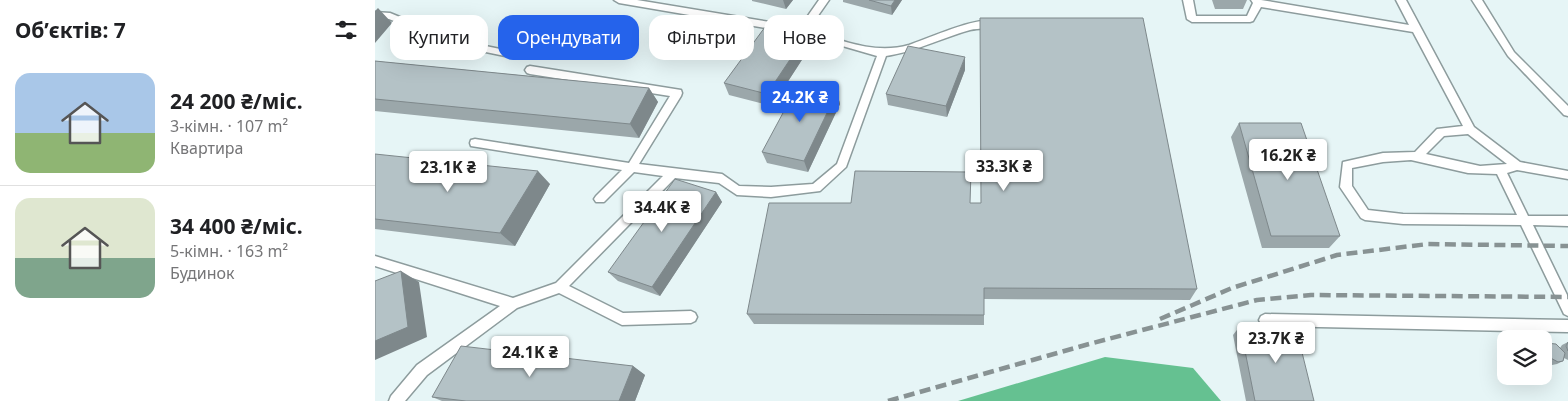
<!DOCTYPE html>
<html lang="uk">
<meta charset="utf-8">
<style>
:root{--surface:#fff;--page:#f6f6f6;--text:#202124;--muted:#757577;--line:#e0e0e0;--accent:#2563eb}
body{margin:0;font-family:"Noto Sans",sans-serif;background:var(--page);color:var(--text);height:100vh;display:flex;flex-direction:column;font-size:19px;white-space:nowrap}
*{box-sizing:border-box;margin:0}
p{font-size:16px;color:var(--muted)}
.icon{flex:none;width:28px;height:28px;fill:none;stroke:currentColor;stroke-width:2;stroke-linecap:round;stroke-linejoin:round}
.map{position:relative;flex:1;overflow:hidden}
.details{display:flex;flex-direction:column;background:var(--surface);width:375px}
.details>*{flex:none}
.banner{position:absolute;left:15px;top:15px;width:475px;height:45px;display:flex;gap:10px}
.controls{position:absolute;left:1122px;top:330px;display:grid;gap:10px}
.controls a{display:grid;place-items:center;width:55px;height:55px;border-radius:10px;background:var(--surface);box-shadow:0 5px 20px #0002;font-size:25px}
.price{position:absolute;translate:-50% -42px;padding:0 11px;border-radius:5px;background:#fff;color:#222;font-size:16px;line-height:32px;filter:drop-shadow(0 1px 2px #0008)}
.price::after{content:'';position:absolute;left:50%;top:30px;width:15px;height:11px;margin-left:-8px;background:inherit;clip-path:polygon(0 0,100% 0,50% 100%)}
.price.on{background:var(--accent);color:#fff}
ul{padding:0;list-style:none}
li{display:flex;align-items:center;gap:15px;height:125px;padding:0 15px}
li+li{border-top:1px solid var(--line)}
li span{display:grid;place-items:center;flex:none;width:140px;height:100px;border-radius:15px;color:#555}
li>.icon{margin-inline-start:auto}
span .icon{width:60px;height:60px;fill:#fffc;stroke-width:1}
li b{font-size:21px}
h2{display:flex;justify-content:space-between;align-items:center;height:60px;padding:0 15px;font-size:21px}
.chip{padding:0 18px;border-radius:15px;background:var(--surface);box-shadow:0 5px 20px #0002;font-size:18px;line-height:45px}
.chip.on{background:var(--accent);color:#fff}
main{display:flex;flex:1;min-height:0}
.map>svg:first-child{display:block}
.forest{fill:#65c191}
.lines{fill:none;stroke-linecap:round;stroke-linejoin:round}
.lane-casing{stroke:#8d9c9d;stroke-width:3}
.lane{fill:#fff;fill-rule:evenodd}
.rail{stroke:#889293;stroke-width:4.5;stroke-dasharray:11 5.5;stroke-linecap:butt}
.wall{fill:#9ba7aa}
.shaded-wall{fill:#7e888b}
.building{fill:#b4c2c6;stroke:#7e888b}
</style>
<main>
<section class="details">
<h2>Об’єктів: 7<svg class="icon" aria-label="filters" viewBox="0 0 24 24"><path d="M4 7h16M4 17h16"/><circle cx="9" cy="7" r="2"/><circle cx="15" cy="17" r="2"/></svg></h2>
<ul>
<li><span style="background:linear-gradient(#a9c7e8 60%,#8fb573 0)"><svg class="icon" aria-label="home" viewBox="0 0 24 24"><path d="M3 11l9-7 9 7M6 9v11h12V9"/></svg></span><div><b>24 200 ₴/міс.</b><p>3-кімн. · 107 m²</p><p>Квартира</p></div></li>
<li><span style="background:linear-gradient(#dfe7d0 60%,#7fa58c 0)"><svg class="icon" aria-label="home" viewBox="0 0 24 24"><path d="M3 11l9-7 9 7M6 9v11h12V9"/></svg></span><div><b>34 400 ₴/міс.</b><p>5-кімн. · 163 m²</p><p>Будинок</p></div></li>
</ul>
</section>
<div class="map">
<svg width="1193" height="401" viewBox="0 0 1193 401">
<rect width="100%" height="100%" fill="#e6f5f6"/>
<path class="forest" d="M730 357 818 368 846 401H583Z"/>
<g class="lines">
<defs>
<path id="lane" d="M239 0H262L425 27 444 0H454L433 30C466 40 499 55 534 45 550 40 613 11 625 23 619 29 603 28 595 30 566 38 540 52 511 56L471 167 445 191 396 197 362 195 344 183 300 178 194 286 248 313 316 311 320 313 322 317 320 321 316 323 247 325 184 293 142 308 52 375 30 401H14L16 396 42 365 125 306 0 266V256L138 298 181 283 288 176 259 172 229 202H221L219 199 221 196 247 170 96 146 95 143 96 140 100 139 254 163 295 96 155 74 152 73 150 70 152 67 155 66 306 90 307 93 306 96 264 164 347 174 364 186 396 187 438 184 462 164 502 56 426 34 244 3Z
M808 0H818L821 16H872L878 3 876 0H886L1034 25 1021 0H1031L1099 127 1145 162 1193 171V179L1142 170 1132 173 1153 216H1193V226L1158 225 1193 297V316L1189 314 1146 225 1028 224 990 220 986 218 967 190 965 187 968 162 1008 153 1040 152 1062 129 1088 126 1038 32 886 7 878 21 875 22H817L812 19ZM1093 134 1132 164 1105 166 1051 154 1069 136ZM1036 160 1093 173 1122 174 1142 215 1028 214 993 210 977 186V168L1008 162Z
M1097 0H1107L1139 52 1193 106V116L1189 115 1133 56Z
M0 12 15 13 32 20 34 22 28 38 62 36 130 50 135 53 130 56 72 44 53 42 30 45 19 43 17 41 24 23 14 19 0 18Z
M890 314 1193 320V332L890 326 886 324 884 320 886 316Z"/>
</defs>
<use href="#lane" class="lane-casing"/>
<use href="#lane" class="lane"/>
<path class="rail" d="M785 319 857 288 962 255 1053 244 1193 246
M513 401 714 344 882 300 936 295 1193 297"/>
</g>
<path class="wall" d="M377 0H418L411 9 377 1Z
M468 0H527L517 15 468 2Z
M837 0H872L868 9H840Z
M434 49 397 106 354 95 349 83Z
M0 61 274 88 283 102 264 138 0 111Z
M590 70 572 117 513 105 511 94Z
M462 92 465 104 433 172 392 163 387 152Z
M864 123 965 236 954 248H887L856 137Z
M0 154 175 184 140 246 0 229Z
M341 192 347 202 285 296 243 281 233 272Z
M476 203H596L822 289 815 300 609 299V325L379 324 372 314Z
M865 326 939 401H871L858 335Z
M1193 342V360L1189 358 1188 361 1182 364 1177 365 1169 361V344L1170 343 1185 348 1187 345Z
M258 366 270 375 260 401H67L57 397Z"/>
<path class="shaded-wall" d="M408 0H418L411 9Z
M520 0H527L517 15 516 6Z
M3 8 17 23 0 43V11Z
M430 37 434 49 397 106 392 94Z
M590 57V70L572 117 571 106Z
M274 88 283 102 264 138 255 124Z
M462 92 465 104 433 172 429 161Z
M163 171 175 184 140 246 125 233Z
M341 192 347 202 285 296 277 287Z
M26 271 44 282 52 337 0 360V341Z
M258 366 270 375 260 401H244Z"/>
<path class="building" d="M494 0H520L516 6Z
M605 18H768L822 289 609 288V315L372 314 394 203H476L480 171 596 172 595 203H606Z
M390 27 430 37 392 94 349 83Z
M533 46 590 57 571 106 511 94Z
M0 61 274 88 255 124 0 99Z
M423 85 462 92 429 161 387 152Z
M864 123H926L965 236H896Z
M0 154 163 171 125 233 0 219Z
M300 179 341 192 277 287 233 272Z
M26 271 33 327 0 341V281Z
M865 326 921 328 939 401H880Z
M1193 342V351L1191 346Z
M1170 343 1181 344 1190 353 1188 361 1183 362 1172 356 1169 349V345Z
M86 346 258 366 244 401H91L57 397Z"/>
</svg>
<div class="controls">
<a><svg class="icon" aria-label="layers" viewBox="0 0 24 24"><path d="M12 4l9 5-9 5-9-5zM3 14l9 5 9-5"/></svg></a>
</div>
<b class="price on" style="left:425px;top:123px">24.2K ₴</b>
<b class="price" style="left:913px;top:181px">16.2K ₴</b>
<b class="price" style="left:629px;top:192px">33.3K ₴</b>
<b class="price" style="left:73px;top:193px">23.1K ₴</b>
<b class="price" style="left:287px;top:233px">34.4K ₴</b>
<b class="price" style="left:901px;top:364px">23.7K ₴</b>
<b class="price" style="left:155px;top:378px">24.1K ₴</b>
<div class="banner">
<a class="chip">Купити</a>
<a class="chip on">Орендувати</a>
<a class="chip">Фільтри</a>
<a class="chip">Нове</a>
</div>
</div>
</main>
